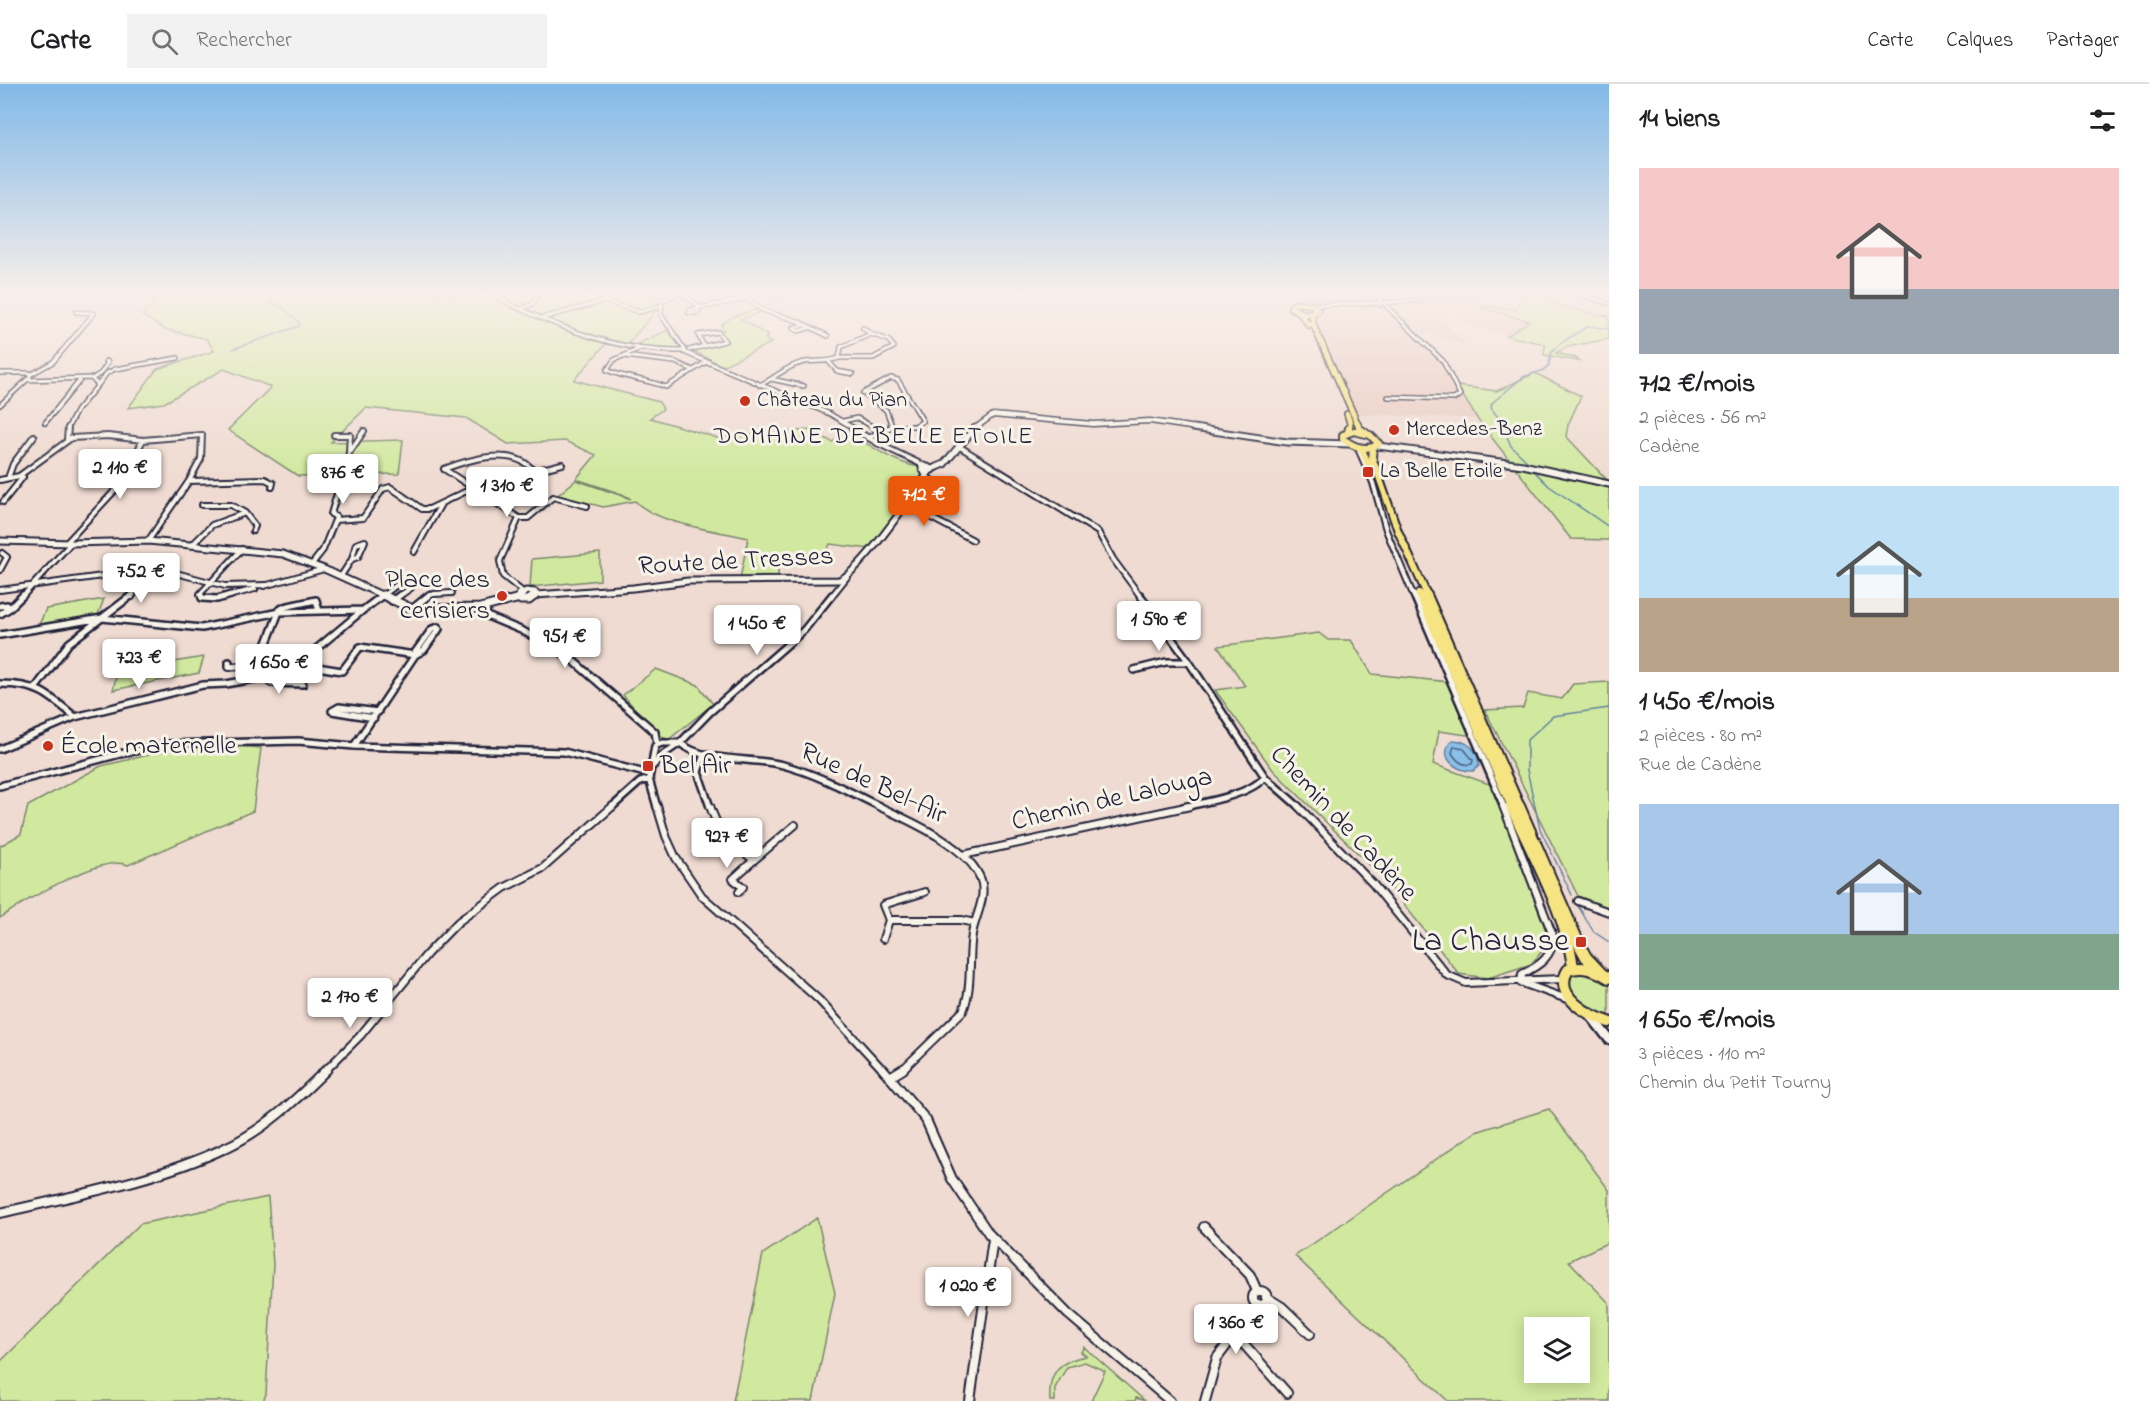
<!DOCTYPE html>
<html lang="fr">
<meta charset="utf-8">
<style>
:root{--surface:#fff;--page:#f2f2f2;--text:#202124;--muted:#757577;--line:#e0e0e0;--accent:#ea580c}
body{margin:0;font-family:"Indie Flower",sans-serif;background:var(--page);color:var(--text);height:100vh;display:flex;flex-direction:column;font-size:22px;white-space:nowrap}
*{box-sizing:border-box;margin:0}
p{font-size:20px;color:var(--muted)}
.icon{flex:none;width:33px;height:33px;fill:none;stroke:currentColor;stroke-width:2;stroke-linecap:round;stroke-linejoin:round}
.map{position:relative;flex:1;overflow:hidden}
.panel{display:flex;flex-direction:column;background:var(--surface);width:540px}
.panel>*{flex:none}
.fabs{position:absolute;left:1524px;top:1233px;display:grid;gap:12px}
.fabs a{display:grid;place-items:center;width:66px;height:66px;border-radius:0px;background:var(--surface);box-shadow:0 3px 15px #0003;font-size:30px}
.price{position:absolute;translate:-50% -51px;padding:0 14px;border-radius:6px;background:#fff;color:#222;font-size:20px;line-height:39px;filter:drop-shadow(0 2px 3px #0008)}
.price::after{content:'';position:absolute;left:50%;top:36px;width:18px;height:14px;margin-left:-9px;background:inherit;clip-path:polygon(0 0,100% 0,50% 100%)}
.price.selected{background:var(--accent);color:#fff}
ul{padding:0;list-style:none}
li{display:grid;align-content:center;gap:12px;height:318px;padding:0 30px}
li span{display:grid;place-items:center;height:186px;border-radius:0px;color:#555}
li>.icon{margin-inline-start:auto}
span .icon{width:108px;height:108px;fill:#fffc;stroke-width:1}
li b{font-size:26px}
h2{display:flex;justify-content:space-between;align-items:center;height:72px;padding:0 30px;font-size:26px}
header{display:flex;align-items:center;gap:36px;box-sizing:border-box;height:84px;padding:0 30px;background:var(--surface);border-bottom:2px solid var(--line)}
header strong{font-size:28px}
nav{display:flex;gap:33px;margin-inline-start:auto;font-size:21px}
.search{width:420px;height:54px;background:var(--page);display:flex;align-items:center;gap:15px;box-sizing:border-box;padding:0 21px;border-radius:0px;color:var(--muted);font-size:22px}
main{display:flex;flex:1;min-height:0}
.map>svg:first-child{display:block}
.built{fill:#e9cac0}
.green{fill:#d1e99f;stroke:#7a866d;stroke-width:1.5;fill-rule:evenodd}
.water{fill:#8ac0e8;stroke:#6081a3;stroke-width:1.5}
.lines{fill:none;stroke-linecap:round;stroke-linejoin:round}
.shore{stroke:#4c6180;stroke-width:1.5}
.stream{stroke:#6081a3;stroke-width:1.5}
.minor-far4-casing{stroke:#22223b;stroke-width:6}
.minor-far3-casing{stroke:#22223b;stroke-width:8}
.minor-far2-casing{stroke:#22223b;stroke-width:10}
.minor-far1-casing{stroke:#22223b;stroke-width:10}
.minor-casing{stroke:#22223b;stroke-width:12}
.tertiary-far3-casing{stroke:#22223b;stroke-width:7}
.tertiary-far2-casing{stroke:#22223b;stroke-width:9}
.tertiary-far1-casing{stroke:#22223b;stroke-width:11}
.tertiary-casing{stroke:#22223b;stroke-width:13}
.primary-far3-casing{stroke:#22223b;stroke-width:8}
.primary-far2-casing{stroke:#22223b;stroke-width:10}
.primary-far1-casing{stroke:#22223b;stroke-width:12}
.primary-casing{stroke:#22223b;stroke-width:14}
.minor-far4{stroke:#f7f3e8;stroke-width:3}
.minor-far3{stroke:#f7f3e8;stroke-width:4}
.minor-far2{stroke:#f7f3e8;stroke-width:5}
.minor-far1{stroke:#f7f3e8;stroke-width:6}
.minor{stroke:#f7f3e8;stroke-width:8}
.tertiary-far3{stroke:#f7f3e8;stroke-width:4}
.tertiary-far2{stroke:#f7f3e8;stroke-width:5}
.tertiary-far1{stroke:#f7f3e8;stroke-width:7}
.tertiary{stroke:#f7f3e8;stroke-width:8}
.primary-far3{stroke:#f6e381;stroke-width:5}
.primary-far2{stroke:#f6e381;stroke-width:6}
.primary-far1{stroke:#f6e381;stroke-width:8}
.primary{stroke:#f6e381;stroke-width:10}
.poi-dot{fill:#c8321e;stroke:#f7f3e8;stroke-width:2}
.labels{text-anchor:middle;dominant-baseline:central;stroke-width:6;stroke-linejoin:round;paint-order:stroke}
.far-poi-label{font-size:22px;fill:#22223b;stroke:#f7f3e8;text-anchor:start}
.far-neighbourhood-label{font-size:24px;letter-spacing:1.5px;fill:#22223b;stroke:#f7f3e8}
.street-label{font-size:27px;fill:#22223b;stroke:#f7f3e8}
.poi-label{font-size:27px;fill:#22223b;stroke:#f7f3e8;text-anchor:start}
.near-poi-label{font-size:33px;fill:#22223b;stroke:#f7f3e8;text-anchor:end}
</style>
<header>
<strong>Carte</strong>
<div class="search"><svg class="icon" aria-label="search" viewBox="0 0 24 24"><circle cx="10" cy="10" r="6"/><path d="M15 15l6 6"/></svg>Rechercher</div>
<nav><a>Carte</a><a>Calques</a><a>Partager</a></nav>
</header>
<main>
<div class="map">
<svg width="1609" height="1317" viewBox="0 0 1609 1317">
<rect width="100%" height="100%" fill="#efdbd1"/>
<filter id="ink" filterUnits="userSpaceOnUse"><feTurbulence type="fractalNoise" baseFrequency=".0167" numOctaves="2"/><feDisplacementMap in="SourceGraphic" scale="12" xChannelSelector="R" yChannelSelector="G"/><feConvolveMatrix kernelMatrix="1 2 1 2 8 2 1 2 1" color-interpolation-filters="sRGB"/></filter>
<g filter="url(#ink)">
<path class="built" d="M1306 211H1484L1482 224 1530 237 1507 252 1458 237 1453 230 1443 234 1464 260 1415 247 1440 272 1457 302 1482 335 1358 330 1346 307 1317 232 1323 229Z"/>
<path class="green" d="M138 211H654L662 219 628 260H606L574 296 659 318 663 325 650 334 718 354 809 346 832 358 849 349C871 361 898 383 924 383L927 392 871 465 830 460 825 470 803 469 801 475 778 477V498L740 495 748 454C715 446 659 441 635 417L603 423 558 411 576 396 631 415 622 410 576 395 596 371 565 357 508 360 466 334 366 324 331 358 403 356 399 390 298 392 228 346 271 303 224 285 164 319 128 324 157 285 214 267 207 255 164 245 142 231 156 216Z
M1522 211H1541L1562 222 1597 231 1609 232V255L1567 263 1556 269 1576 274 1579 277 1544 271 1545 260 1507 252 1529 237 1482 224 1483 222 1516 226Z
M757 225 761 228 741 235 768 252 765 255 771 259 722 282 692 266 727 258 720 247 724 246 721 241 732 233Z
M668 246 681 265 678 266 633 262Z
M1535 289 1581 312 1568 341 1566 352 1609 398V456L1571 455 1478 336 1457 302 1497 307Z
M600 469V496L530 503 532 475Z
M104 515 97 533 38 543 46 525Z
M1319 549 1328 556H1351L1372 590 1459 599 1482 653 1439 647 1433 680 1492 701 1550 858 1531 880 1488 894 1459 890 1383 794 1273 686 1215 606 1245 602 1218 562Z
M204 573 199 589 113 606 116 593 131 585Z
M656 585 698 601 713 620 668 656 655 648 623 611Z
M1609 598V824L1578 812 1485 626 1523 624 1528 609 1562 615 1573 600Z
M201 659 261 664 253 727 128 781C101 770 23 818 0 834V762L21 750 28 722 101 682Z
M1576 889 1601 893 1609 899V931C1591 928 1567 915 1570 894Z
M1549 1025 1609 1106V1158L1569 1177 1609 1219V1317H1448L1295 1172 1476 1048ZM1534 1244H1580V1288H1534Z
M268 1113 273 1180 266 1310 263 1317H0V1278L140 1140Z
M817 1134 835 1209 813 1317H733L763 1170Z
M1084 1263 1145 1317 1136 1314 1135 1317H1091L1105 1287 1085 1278 1067 1283 1055 1304V1317H1050C1048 1288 1059 1277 1086 1272L1081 1268Z"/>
<path class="water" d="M1452 656C1467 656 1479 666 1479 682L1473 687C1456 688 1437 673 1452 656Z"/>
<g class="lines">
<path class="shore" d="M1454 662 1463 664 1473 676 1472 680C1462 682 1457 677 1452 669Z"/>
<path class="stream" d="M233 265 299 242V238L282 223 271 218 270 211
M1530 380 1511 362 1500 336 1491 324 1492 319 1523 293 1544 286 1549 281 1551 269 1561 259 1588 242 1609 245
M1533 386 1549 402 1609 443
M1572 811 1540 745 1527 686V656L1553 632 1609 624
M1578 822 1594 848 1609 858"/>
<defs>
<path id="minor-far4" d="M496 211C510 222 525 227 541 234 587 254 633 268 684 267
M654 211 662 217 661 231 685 266 684 268 830 330 855 345
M684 211 699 222
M743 211 762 226 798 237 828 252
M771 211H782
M1376 211 1382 218
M1579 211 1609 219
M661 216 677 211
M1312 221 1378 219
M1380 221 1378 219 1420 216 1421 211
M1385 221 1443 277 1460 311 1454 315 1388 313
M698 224V229H689L690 226Z
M698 224 746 215
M521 225 531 221 537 214
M542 234 605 217 639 228 661 222
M804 241 793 244 798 247 809 244
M863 244 871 250
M871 250 888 256 894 263 873 274H839L841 263Z
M639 265 614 276 607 286C626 295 647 295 666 303L708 277
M689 266 725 257 718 248 698 251 704 262
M624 272 675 278 693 286
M829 278 837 287 853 290
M0 289H30V293L0 321
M30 291 53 278 94 229 76 228
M891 294 898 296 923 337 915 342H892L886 326 863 309Z
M92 295 101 289 108 278 106 277
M771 295 804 302
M26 296 91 294 98 301 77 326 67 345
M98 301 107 289 115 285 178 274
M759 301C774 296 784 283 801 279 814 276 826 279 839 274
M843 337 857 334 877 345
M45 339 81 295
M886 345 892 342"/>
<path id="minor-far3" d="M68 344 67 355 71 354
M852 344 879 360 927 383
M874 344 882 348
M334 351H350L349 367
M71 354 108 352 143 356 202 351 201 375 189 397 148 457
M868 354 889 344
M960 363 1098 448 1113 475 1141 513
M1359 367 1373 399 1386 446 1414 513
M444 385C470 375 517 360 536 390 535 408 518 415 504 423
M444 385 519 434
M534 387 562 380
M927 393 937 400 922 429 973 456
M8 394 13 380 34 352
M0 396 19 392 70 355
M189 397 265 395 273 399 272 403
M3 418 23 393 21 392
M245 429 255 442 253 447
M335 436 363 434 383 405 390 403 422 425H429L473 404
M365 457 358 473 352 475 356 460Z
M67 458 120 401 143 356
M193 460 212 441 245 429 231 421H202
M414 468 441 420
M312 480 323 466 335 436 336 433 331 430 349 369 364 347
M0 486 7 473 2 469
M341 492 352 475
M264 502 324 485
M0 506 139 487 176 489 225 502 267 501
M523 508 503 492 500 477 519 434H528L553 413 587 422
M22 513 71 459
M132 513 140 495 135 487
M201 513 200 510 242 465
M225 513 255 505
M381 513 398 500 410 499 411 504 398 513
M426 513 434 510 452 509
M831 513 847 493"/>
<path id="minor-far2" d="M201 511 202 514 217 515 231 511
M1140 511 1189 578 1265 693 1299 723
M1414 511 1504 723
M392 517 400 511
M0 522 7 521 10 524 0 530
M10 524 23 511
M412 525 429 511
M486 525 487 532 523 547 569 573 655 648 657 660
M278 527 284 523 316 516 319 527
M279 528 261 574 342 587 360 563 415 571
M0 551 102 534 202 544 279 528 363 526 383 511
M229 578V583L250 581 261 574
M1134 586 1166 578H1189
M265 593 271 599 303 600
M0 600C37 600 48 610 75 633
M37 602 69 559 132 511
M374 634 332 627 339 623 378 628
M680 659C704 679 753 673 783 681 817 690 850 708 881 723
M354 662 415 571 424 566 439 545 438 543 432 545 414 570
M0 665 75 633 203 601 226 600 265 593 282 587 295 581 315 566 363 526
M704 670 698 688 710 723
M650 685 664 670 680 659 710 628 804 546 832 511
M0 702 120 670 168 660 298 657 354 662 564 668 649 690
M612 723 640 698 649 695
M657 723 649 695 655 662 662 659H680
M1183 723C1207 718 1249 711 1265 693"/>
<path id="minor-far1" d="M657 722 666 752 676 774 702 812 819 916 884 987
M710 722C720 752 729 757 754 776L795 741
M878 722C908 736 969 762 981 796 987 813 975 833 972 850 968 876 973 902 963 927L901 987
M1298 722 1373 800 1447 891 1466 899 1562 895
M1503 722 1553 852C1554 872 1539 882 1522 890L1521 899
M963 771 1190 722
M739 808 743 803 733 795 754 776
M925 808 883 821 889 836H961L975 839
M1578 817 1609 828
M883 855 889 836
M1525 900 1567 915
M325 987 360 952 427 870 458 838 504 804 543 784 613 722"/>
<path id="minor" d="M883 985 926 1036 952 1095 989 1150 1068 1230 1170 1317
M890 993 903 985
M0 1129C73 1112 158 1096 225 1064 263 1047 297 1015 327 985
M1204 1143 1250 1191 1257 1207
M1253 1214a7 7 0 1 1 14 0a7 7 0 1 1-14 0Z
M1266 1213 1282 1223 1310 1250
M1235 1250 1287 1309
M970 1317 993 1155
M1205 1317 1217 1274 1258 1220"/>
<path id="tertiary-far3" d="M974 345 993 331 1093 340 1150 337 1203 345"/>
<path id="tertiary-far2" d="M1193 344 1287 358 1349 360
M1378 362 1523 381 1609 400
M925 388 944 380 975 344
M926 391 922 384 928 383 932 386
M0 457 71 459 148 457 283 470 324 485 386 513
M536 511 633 504 688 497 839 496C862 487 912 411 929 388
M520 513 526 507 535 508V513"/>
<path id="tertiary-far1" d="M383 511 412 525 480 524 520 514
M520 511 521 516H529L535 511"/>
<path id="tertiary" d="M1591 932 1609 955"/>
<path id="primary-far3" d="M1298 219 1312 221 1318 227 1305 230 1291 224 1292 221Z
M1299 228 1309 241
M1312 230 1313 240 1360 345
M1347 330 1350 339 1349 345"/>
<path id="primary-far2" d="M1359 344 1366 349
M1354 347 1370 351 1379 360C1366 368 1354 363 1343 355V351Z
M1348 348 1349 344
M1357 363 1363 368 1372 388
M1373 364 1372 373 1398 447 1428 513
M1419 509 1421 513"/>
<path id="primary-far1" d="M1420 511 1512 723
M1427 511 1520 723"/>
<path id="primary" d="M1511 722C1532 769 1568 834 1573 884
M1519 722 1580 862 1586 873 1601 889
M1609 894C1596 886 1583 881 1568 886 1552 912 1588 931 1609 938"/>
</defs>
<use href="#minor-far4" class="minor-far4-casing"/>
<use href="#minor-far3" class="minor-far3-casing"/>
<use href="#minor-far2" class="minor-far2-casing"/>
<use href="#minor-far1" class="minor-far1-casing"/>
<use href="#minor" class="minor-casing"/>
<use href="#tertiary-far3" class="tertiary-far3-casing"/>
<use href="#tertiary-far2" class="tertiary-far2-casing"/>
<use href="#tertiary-far1" class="tertiary-far1-casing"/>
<use href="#tertiary" class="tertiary-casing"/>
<use href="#primary-far3" class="primary-far3-casing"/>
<use href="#primary-far2" class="primary-far2-casing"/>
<use href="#primary-far1" class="primary-far1-casing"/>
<use href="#primary" class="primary-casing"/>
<use href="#minor-far4" class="minor-far4"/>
<use href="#minor-far3" class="minor-far3"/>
<use href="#minor-far2" class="minor-far2"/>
<use href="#minor-far1" class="minor-far1"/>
<use href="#minor" class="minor"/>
<use href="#tertiary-far3" class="tertiary-far3"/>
<use href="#tertiary-far2" class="tertiary-far2"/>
<use href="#tertiary-far1" class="tertiary-far1"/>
<use href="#tertiary" class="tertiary"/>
<use href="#primary-far3" class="primary-far3"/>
<use href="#primary-far2" class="primary-far2"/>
<use href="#primary-far1" class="primary-far1"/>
<use href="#primary" class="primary"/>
</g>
</g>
<linearGradient id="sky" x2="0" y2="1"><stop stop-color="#82b9e8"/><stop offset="0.53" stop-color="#f8efea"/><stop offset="1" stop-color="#f8efea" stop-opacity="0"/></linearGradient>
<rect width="1609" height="395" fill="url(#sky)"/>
<g class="poi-dot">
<circle cx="745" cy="317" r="6"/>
<circle cx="1394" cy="346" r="6"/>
<rect x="1362" y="382" width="12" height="12" rx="3"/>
<circle cx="502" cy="512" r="6"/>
<circle cx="48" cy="662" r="6"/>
<rect x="642" y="676" width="12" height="12" rx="3"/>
<rect x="1575" y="852" width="12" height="12" rx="3"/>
</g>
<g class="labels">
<g class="far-poi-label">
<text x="757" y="317">Château du Pian</text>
<text x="1406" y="346">Mercedes-Benz</text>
<text x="1380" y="388">La Belle Etoile</text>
</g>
<g class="far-neighbourhood-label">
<text x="874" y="353">DOMAINE DE BELLE ETOILE</text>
</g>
<g class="street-label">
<text transform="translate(736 478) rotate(-3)">Route de Tresses</text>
<text transform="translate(873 700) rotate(25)">Rue de Bel-Air</text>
<text transform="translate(1112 716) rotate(-13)">Chemin de Lalouga</text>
<text transform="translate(1343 740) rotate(47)">Chemin de Cadène</text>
</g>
<g class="poi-label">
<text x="490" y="496" text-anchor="end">Place des<tspan x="490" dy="31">cerisiers</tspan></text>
<text x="60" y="662">École maternelle</text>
<text x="660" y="682">Bel Air</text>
</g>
<g class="near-poi-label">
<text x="1569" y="858">La Chausse</text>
</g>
</g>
</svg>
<div class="fabs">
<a><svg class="icon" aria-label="layers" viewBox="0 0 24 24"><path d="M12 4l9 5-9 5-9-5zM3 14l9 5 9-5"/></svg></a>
</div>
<b class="price" style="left:120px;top:416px">2 110 €</b>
<b class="price" style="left:343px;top:421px">876 €</b>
<b class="price" style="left:507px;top:434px">1 310 €</b>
<b class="price selected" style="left:924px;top:443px">712 €</b>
<b class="price" style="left:141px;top:520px">752 €</b>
<b class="price" style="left:1159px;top:568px">1 590 €</b>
<b class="price" style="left:757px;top:572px">1 450 €</b>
<b class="price" style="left:565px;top:585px">951 €</b>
<b class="price" style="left:139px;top:606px">723 €</b>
<b class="price" style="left:279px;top:611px">1 650 €</b>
<b class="price" style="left:727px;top:785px">927 €</b>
<b class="price" style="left:350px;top:945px">2 170 €</b>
<b class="price" style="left:968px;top:1234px">1 020 €</b>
<b class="price" style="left:1236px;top:1271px">1 360 €</b>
</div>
<section class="panel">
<h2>14 biens<svg class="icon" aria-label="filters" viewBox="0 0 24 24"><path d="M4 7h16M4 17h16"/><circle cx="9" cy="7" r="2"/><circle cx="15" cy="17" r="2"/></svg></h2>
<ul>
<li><span style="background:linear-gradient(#f6c9c9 65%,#9aa5b1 0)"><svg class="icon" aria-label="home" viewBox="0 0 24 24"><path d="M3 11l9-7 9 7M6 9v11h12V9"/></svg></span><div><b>712 €/mois</b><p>2 pièces · 56 m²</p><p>Cadène</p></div></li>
<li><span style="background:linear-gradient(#bfe0f5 60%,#b9a48a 0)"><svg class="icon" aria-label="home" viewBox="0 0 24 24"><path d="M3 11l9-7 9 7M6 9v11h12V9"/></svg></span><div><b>1 450 €/mois</b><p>2 pièces · 80 m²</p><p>Rue de Cadène</p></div></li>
<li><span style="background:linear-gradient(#a9c7e8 70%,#7fa58c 0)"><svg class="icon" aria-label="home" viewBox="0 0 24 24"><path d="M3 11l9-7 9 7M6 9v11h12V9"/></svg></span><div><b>1 650 €/mois</b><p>3 pièces · 110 m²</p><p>Chemin du Petit Tourny</p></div></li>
</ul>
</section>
</main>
